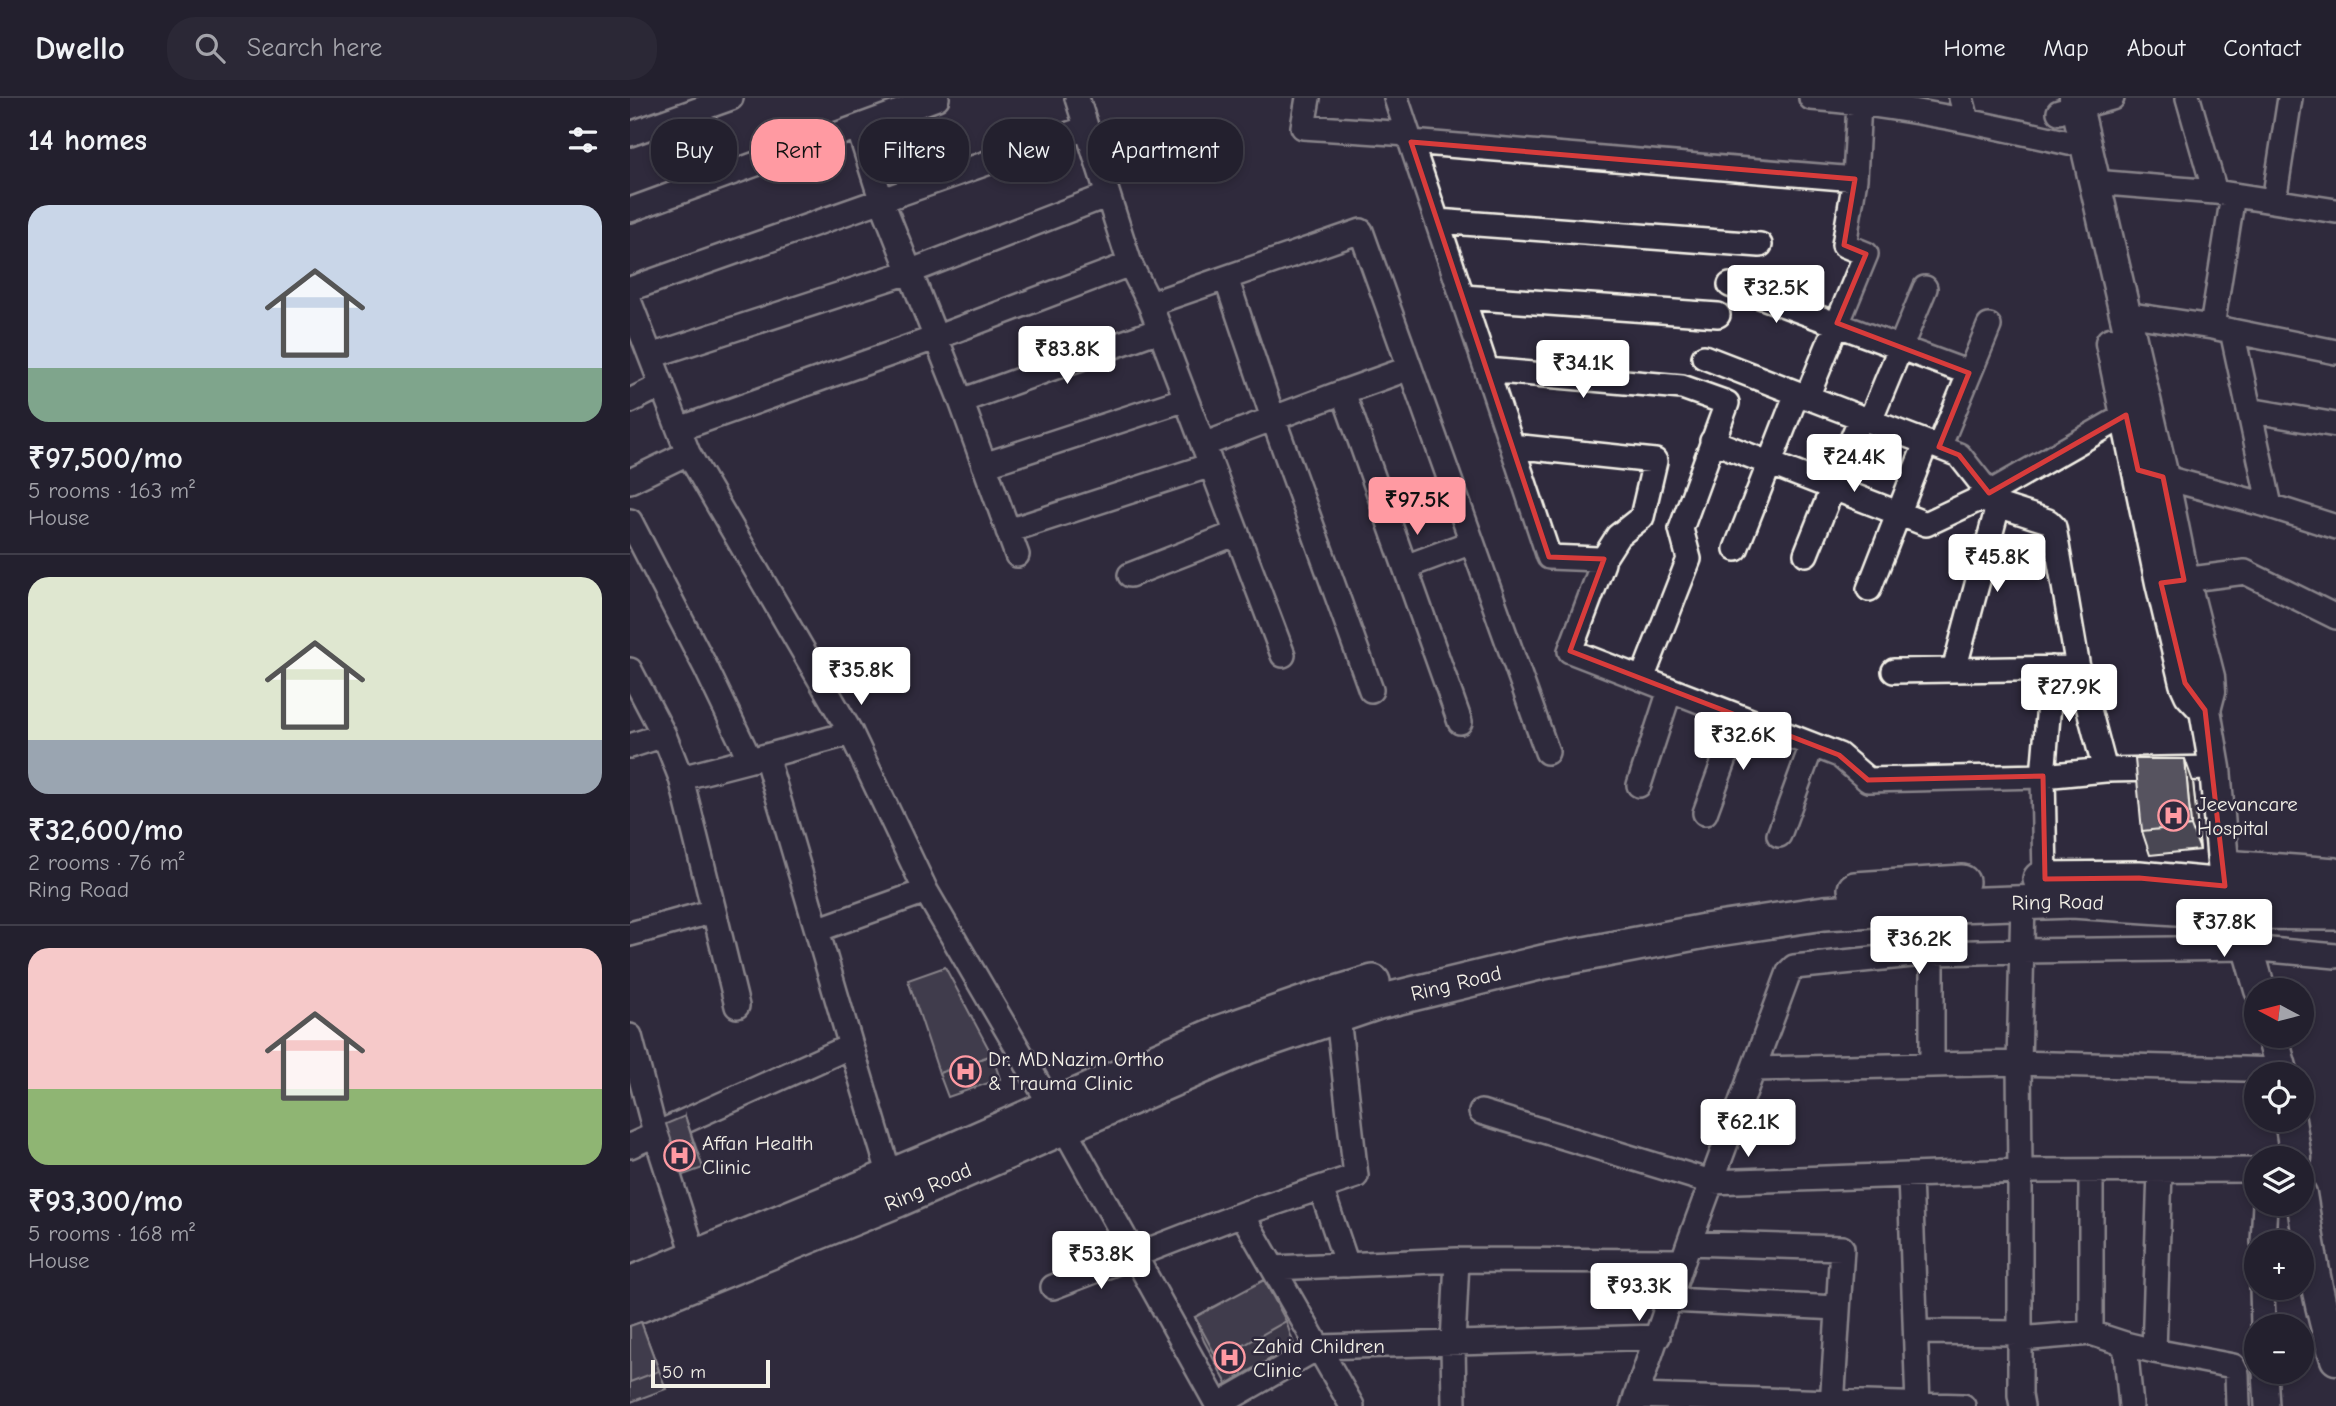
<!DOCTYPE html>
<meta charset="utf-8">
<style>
:root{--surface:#23202e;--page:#2b2836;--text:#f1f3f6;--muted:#a3a3aa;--line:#403e4a;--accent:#ff9aa2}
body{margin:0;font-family:"Comic Neue",sans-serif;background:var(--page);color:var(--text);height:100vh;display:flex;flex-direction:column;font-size:26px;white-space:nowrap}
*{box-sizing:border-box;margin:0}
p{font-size:23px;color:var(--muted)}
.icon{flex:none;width:38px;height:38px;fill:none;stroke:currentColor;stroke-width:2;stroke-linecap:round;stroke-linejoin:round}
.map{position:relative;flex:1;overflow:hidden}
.details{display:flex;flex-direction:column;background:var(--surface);width:630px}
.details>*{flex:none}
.top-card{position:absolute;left:21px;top:21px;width:665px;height:63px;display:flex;gap:14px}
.needle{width:46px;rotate:277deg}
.buttons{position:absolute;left:1614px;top:880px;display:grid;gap:14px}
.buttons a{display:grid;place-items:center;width:70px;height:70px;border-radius:50%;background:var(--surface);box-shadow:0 4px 10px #0003,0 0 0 2px var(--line);font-size:35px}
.scale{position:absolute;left:21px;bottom:18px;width:119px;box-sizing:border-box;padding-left:7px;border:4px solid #f4f1e8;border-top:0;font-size:19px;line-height:24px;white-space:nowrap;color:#f4f1e8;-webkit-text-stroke:5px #2f2a3d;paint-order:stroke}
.price{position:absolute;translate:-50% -60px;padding:0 16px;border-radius:7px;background:#fff;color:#222;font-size:23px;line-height:46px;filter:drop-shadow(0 2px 4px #0008)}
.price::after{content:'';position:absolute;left:50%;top:42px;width:21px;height:16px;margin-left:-10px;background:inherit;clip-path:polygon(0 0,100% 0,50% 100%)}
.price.on{background:var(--accent);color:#111}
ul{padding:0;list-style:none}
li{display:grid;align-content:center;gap:14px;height:371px;padding:0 28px}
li+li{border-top:2px solid var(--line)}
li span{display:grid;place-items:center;height:217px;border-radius:21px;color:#555}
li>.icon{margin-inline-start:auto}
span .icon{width:126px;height:126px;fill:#fffc;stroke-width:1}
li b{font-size:30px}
h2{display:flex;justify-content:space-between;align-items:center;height:84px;padding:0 28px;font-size:30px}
.tag{padding:0 24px;border-radius:28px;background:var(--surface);box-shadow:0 4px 10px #0003,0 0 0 2px var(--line);font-size:24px;line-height:63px}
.tag.on{background:var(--accent);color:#111}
header{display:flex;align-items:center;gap:42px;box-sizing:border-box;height:98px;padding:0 35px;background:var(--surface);border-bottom:2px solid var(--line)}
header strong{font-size:33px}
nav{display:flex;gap:38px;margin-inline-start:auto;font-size:24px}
.search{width:490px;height:63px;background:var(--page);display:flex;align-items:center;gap:18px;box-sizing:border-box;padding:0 24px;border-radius:28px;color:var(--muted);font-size:26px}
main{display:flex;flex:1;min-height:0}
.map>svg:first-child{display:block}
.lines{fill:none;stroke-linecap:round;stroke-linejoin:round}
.minor-casing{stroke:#f4f1e8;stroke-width:28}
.major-casing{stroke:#f4f1e8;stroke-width:35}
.highway-casing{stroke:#f4f1e8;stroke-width:38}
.minor{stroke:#2f2a3d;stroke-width:23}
.major{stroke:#2f2a3d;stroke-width:30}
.highway{stroke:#2f2a3d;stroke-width:33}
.wall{fill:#4a4752;stroke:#f4f1e8;stroke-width:2}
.shaded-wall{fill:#3c3942;stroke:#f4f1e8;stroke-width:2}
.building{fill:#56525f;stroke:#f4f1e8;stroke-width:2}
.marked{fill:none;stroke:#d93c3b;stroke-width:5;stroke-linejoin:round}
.labels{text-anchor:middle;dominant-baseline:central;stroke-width:5;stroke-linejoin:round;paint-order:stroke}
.poi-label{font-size:21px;fill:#f4f1e8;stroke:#2f2a3d;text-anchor:start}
.street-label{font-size:21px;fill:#f4f1e8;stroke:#2f2a3d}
</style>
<header>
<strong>Dwello</strong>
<div class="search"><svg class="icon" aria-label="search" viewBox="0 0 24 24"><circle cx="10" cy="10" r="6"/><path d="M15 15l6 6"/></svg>Search here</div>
<nav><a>Home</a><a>Map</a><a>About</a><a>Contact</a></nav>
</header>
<main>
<section class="details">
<h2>14 homes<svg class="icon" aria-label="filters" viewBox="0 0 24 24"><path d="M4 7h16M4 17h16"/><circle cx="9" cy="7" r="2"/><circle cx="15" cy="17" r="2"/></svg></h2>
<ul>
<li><span style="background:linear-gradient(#c9d6e8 75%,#7fa58c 0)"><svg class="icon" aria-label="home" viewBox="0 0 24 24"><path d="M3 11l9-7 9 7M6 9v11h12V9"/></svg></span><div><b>₹97,500/mo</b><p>5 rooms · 163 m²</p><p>House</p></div></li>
<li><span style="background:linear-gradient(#dfe7d0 75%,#9aa5b1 0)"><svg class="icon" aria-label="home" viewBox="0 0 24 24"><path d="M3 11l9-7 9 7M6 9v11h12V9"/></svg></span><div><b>₹32,600/mo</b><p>2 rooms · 76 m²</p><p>Ring Road</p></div></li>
<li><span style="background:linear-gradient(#f6c9c9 65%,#8fb573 0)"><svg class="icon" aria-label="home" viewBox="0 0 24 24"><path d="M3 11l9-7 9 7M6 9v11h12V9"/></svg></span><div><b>₹93,300/mo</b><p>5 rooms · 168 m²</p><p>House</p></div></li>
</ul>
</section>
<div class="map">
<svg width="1706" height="1308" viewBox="0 0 1706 1308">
<rect width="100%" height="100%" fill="#2f2a3d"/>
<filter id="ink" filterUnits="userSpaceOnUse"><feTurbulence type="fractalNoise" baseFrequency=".0143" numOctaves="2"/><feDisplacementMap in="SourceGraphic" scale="14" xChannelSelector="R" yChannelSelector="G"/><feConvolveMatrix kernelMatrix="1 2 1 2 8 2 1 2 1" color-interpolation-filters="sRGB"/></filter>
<g filter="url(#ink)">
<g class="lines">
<defs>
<path id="minor" d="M447 0 500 166
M678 0 673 29 778 36
M766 0 919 459 968 461 973 465 940 553 1209 657 1238 682 1413 678 1475 672 1585 670
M1181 0C1268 7 1354 26 1439 45
M1331 0 1337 22
M1558 0 1585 94
M1429 14 1482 0
M228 29 251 101 331 303 387 457
M0 36 101 0
M781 44 1225 81
M1464 84 1585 94 1706 113
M1644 103 1660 0
M0 112 307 0
M807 123 1130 147
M596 180 643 320 741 592
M1100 187 1339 275
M0 191 456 30
M833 199 1088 217
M0 205 58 355 221 635 296 793 434 1030 588 1308
M520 206 731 133 917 654
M1495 216 1582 229 1706 254
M1582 229 1603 97
M1602 233 1640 408
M21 258 279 174 478 97
M1074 259 1177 299 1236 156 1214 147 1225 81 1229 5
M780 270 713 294 830 624
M857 272 1052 289 1097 305 1051 431 1059 461 1012 581
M1177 299 1329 357 1359 395
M0 303 32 287
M331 303 529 232
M1619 312 1706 327
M1240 323 1295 190
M49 331 305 240 500 166 520 206 653 557
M1082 343 1296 426 1349 401 1496 317
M573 347 713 294
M882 348 1025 363 1012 419 988 438 972 463
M1309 349 1359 228
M354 367 556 301
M1521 376 1640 408 1706 429
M0 383 58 355
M1349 401 1418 423 1424 429 1448 570 1475 672
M0 423 76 570 120 662
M378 433 581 367
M1106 451 1167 295
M1176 456 1231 319
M775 469 842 444
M500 477 607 435
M1538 484 1615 474 1706 519
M1239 491 1296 345
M0 572 34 637 51 680
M1324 572 1368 408
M1264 573 1435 570
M0 648 34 637
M1009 687 1040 592
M1075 715 1110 619
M1149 737 1182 647
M1594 764 1706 772
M1415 781 1413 678 1422 570
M84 813 107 908
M187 832 296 793
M0 836 84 813 51 680 136 658
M0 938 26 1038 65 1159
M221 948 136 658 221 635
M1302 966V808
M1124 971 1389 965 1652 972
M851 1014 1081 1084 1390 1073 1389 965 1393 804
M0 1048 221 948 260 1078
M1280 1077 1288 1308
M691 1090 717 1167
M612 1116 726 1078 708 919
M1633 1144 1635 1106
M1059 1145 1159 874 1164 869 1302 855 1393 853 1618 850 1706 858
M827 1162 1051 1163
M643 1170 827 1162 823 1245 824 1308
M423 1189 612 1116 722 1308
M1632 1190 1633 1228
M1040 1202 1208 1210
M1286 1234 1390 1235
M1461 1235V1073
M1390 1241 1461 1235 1495 1246
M1524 1253 1603 1268 1607 1276 1608 1308
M1635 1274 1637 1308
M1006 1298 1059 1145 1212 1150 1202 1308
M588 1307 689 1249 1028 1239
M1003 1308 1006 1298 1333 1308
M1392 1308 1390 1297V1073L1626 1072
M1501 1308 1495 1246 1524 1253 1530 1073"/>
<path id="major" d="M1445 0 1533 379 1554 482 1579 579 1580 593 1575 612 1585 670 1595 788 1618 850 1630 892
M1481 245 1531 485 1555 585 1560 596 1575 612
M1642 938 1653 976
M1660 1022 1666 1060
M1671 1096C1680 1151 1688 1208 1706 1261"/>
<g id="highway">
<path d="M1410 781 1509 780 1595 788 1685 791 1706 794"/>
<path d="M1225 791 1332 784"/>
<path d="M0 1186 316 1055 588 935 683 902 743 884"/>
<path id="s1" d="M0 1211 268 1102 617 949 749 904 913 864 1075 833 1194 815 1325 807 1442 803 1605 814 1706 815"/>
</g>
</defs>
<use href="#minor" class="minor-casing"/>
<use href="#major" class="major-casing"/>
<use href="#highway" class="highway-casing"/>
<use href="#minor" class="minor"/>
<use href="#major" class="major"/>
<use href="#highway" class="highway"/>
</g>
<path class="wall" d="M1563 684 1570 752 1520 757 1512 733Z
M362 957 370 981 318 999 309 975Z
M55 1018 73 1070 53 1077 47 1059Z
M565 1219 656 1223 664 1247 597 1286 574 1243Z
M11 1224 36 1291 1 1304 0 1301V1228Z"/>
<path class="shaded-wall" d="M1555 661 1563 684 1570 752 1561 728Z"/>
<path class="building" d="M1505 661H1555L1561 728 1512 733Z
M315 869 362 957 309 975 278 882Z
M55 1018 66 1052 47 1059 36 1026Z
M634 1182 656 1223 588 1262 565 1219Z
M11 1224 29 1273 0 1284V1228Z"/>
</g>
<path d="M0 0H1706V1308H0ZM781 44 1225 81 1214 147 1236 156 1207 225 1339 275 1309 349 1329 357 1359 395 1496 317 1508 372 1533 379 1554 482 1531 485 1555 585 1575 612 1595 788 1509 780 1415 781 1413 678 1238 682 1209 657 940 553 974 461 919 459Z" fill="#2f2a3d" fill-opacity=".55" fill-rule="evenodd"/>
<path class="marked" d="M781 44 1225 81 1214 147 1236 156 1207 225 1339 275 1309 349 1329 357 1359 395 1496 317 1508 372 1533 379 1554 482 1531 485 1555 585 1575 612 1595 788 1509 780 1415 781 1413 678 1238 682 1209 657 940 553 974 461 919 459Z"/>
<defs>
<symbol id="hospital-ring" viewBox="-11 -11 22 22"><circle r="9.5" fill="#2f2a3d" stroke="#ff9aa2" stroke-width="1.5"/><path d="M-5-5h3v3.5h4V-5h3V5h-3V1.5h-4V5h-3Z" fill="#ff9aa2"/></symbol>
</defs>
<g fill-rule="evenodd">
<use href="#hospital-ring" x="1526" y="700" width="35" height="35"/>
<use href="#hospital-ring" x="318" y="956" width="35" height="35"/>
<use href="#hospital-ring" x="32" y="1040" width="35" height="35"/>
<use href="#hospital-ring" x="582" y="1242" width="35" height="35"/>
</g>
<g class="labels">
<g class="poi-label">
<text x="1567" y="706">Jeevancare<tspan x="1567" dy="24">Hospital</tspan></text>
<text x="358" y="961">Dr. MD.Nazim Ortho<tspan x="358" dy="24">&amp; Trauma Clinic</tspan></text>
<text x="72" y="1045">Affan Health<tspan x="72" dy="24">Clinic</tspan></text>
<text x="623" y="1248">Zahid Children<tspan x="623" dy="24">Clinic</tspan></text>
</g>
<g class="street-label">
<text stroke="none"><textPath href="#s1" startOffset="1498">Ring Road</textPath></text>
<text stroke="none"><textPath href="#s1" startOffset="889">Ring Road</textPath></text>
<text stroke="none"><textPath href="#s1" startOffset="322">Ring Road</textPath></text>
</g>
</g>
</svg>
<div class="buttons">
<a><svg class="needle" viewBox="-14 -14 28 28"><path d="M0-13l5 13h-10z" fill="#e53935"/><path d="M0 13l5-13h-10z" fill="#a3a3aa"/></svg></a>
<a><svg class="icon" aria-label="locate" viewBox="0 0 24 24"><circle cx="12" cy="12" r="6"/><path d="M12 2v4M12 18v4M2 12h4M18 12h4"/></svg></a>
<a><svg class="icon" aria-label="layers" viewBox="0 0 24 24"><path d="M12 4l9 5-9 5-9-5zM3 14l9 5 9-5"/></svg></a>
<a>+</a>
<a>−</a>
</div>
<div class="scale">50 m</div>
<b class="price" style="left:1146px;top:227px">₹32.5K</b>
<b class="price" style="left:437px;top:288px">₹83.8K</b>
<b class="price" style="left:953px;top:302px">₹34.1K</b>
<b class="price" style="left:1224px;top:396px">₹24.4K</b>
<b class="price on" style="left:787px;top:439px">₹97.5K</b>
<b class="price" style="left:1367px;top:496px">₹45.8K</b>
<b class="price" style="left:231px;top:609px">₹35.8K</b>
<b class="price" style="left:1439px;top:626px">₹27.9K</b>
<b class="price" style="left:1113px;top:674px">₹32.6K</b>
<b class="price" style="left:1594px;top:861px">₹37.8K</b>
<b class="price" style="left:1289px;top:878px">₹36.2K</b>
<b class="price" style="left:1118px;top:1061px">₹62.1K</b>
<b class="price" style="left:471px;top:1193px">₹53.8K</b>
<b class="price" style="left:1009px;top:1225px">₹93.3K</b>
<div class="top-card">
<a class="tag">Buy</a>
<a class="tag on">Rent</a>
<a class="tag">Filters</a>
<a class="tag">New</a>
<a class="tag">Apartment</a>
</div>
</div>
</main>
